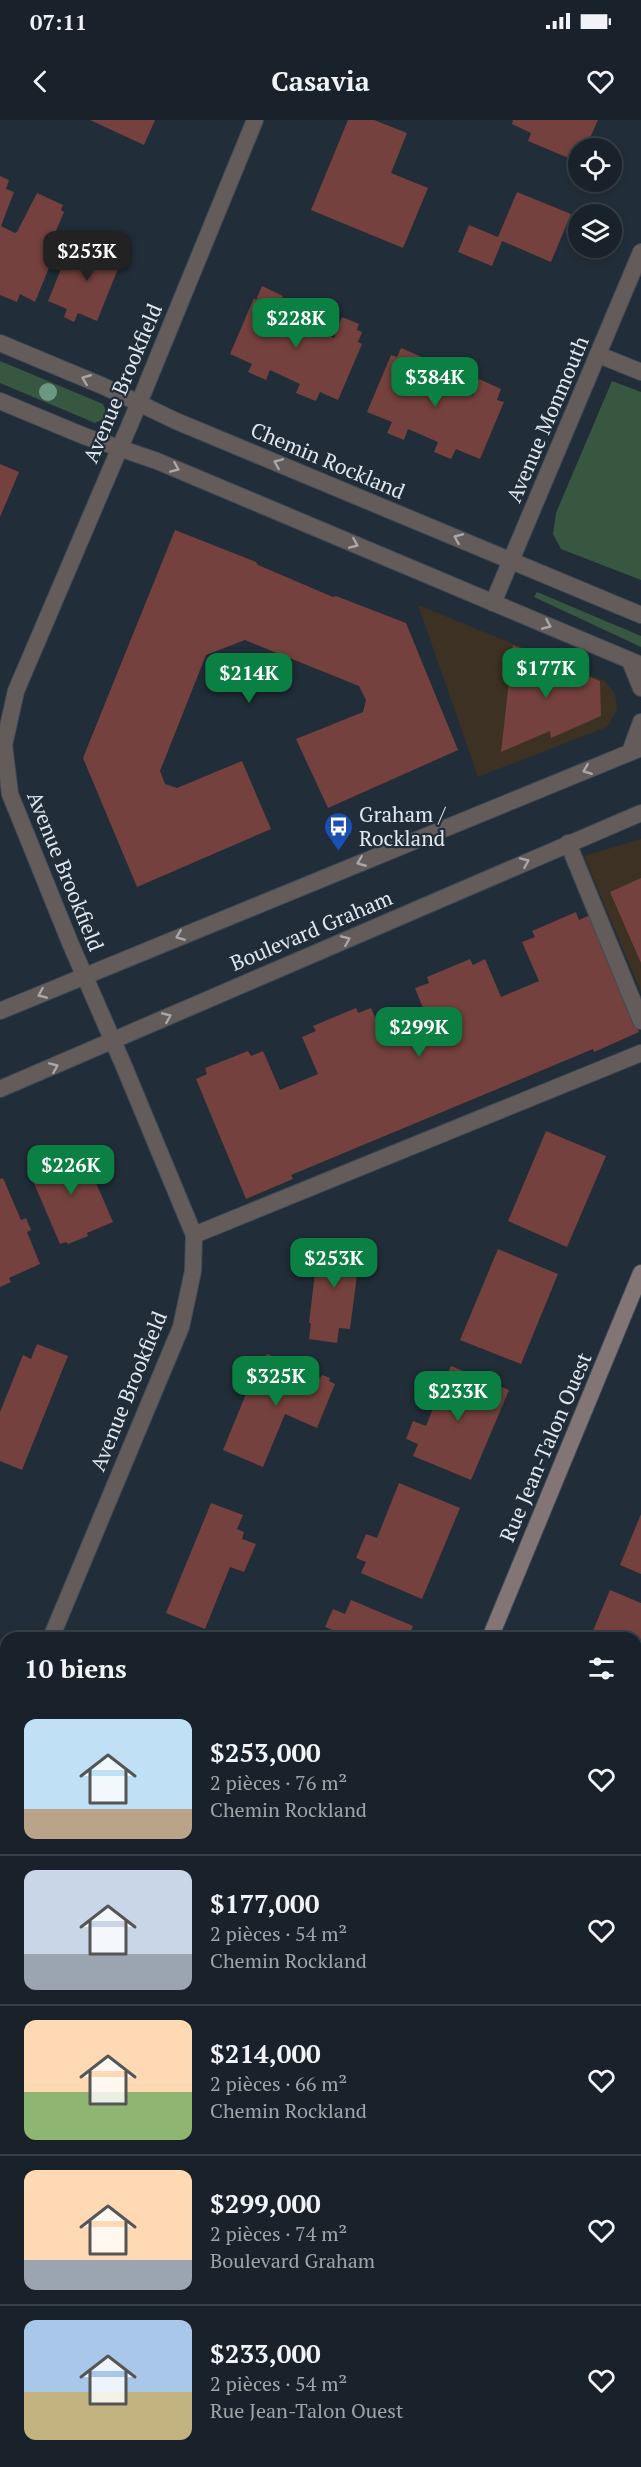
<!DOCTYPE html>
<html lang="fr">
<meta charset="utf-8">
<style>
:root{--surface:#19222a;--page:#222a32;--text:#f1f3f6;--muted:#9fa4a8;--line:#373f47;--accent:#0b8043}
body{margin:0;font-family:"PT Serif",serif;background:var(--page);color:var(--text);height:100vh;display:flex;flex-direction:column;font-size:22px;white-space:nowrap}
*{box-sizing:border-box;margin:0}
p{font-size:20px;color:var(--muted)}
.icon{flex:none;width:33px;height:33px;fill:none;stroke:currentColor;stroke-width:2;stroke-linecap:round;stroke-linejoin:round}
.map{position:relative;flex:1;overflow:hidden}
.sheet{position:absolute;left:0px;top:1512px;width:642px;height:836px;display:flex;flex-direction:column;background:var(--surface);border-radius:18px 18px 0 0;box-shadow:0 3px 9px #0003,0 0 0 2px var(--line)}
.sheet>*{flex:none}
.fabs{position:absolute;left:568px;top:18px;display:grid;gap:12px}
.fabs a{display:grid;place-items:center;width:54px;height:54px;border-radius:50%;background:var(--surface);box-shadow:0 3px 9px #0003,0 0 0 2px var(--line);font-size:30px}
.price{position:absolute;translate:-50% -51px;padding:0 14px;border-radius:12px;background:var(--accent);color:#fff;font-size:20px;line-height:39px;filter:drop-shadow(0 2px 3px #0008)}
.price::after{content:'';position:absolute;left:50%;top:36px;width:18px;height:14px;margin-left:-9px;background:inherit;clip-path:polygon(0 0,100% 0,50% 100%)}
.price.selected{background:#222;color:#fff}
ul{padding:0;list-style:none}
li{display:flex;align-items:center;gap:18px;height:150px;padding:0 24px}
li+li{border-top:2px solid var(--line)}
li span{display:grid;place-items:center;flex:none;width:168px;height:120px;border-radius:12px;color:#555}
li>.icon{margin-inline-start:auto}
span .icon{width:72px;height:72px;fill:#fffc;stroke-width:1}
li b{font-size:26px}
h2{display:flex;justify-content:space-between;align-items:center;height:72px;padding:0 24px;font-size:26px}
.status{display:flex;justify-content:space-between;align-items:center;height:42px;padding:0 30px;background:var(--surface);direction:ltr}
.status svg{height:16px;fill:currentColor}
header{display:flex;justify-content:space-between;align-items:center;height:78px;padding:0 24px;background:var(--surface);font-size:27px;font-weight:700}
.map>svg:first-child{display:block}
.commercial{fill:#3c3122}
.industrial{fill:#382f3f}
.green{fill:#385741}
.building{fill:#75413e}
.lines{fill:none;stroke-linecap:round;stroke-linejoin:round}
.service-casing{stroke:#404b55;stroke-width:18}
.minor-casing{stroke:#404b55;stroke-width:18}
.tertiary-casing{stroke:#404b55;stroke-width:18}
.secondary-casing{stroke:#404b55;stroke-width:18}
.service{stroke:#645b5b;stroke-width:16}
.minor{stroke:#645b5b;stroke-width:16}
.tertiary{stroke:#645b5b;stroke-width:16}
.secondary{stroke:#837575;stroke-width:16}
.tree{fill:#6b9880}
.oneway{stroke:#a8a8ac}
.labels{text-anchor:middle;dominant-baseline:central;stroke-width:4.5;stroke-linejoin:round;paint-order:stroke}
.street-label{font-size:21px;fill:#e0e7ef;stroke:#212d38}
.poi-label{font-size:21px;fill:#e0e7ef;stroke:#212d38;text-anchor:start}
</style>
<div class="status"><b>07:11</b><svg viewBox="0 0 49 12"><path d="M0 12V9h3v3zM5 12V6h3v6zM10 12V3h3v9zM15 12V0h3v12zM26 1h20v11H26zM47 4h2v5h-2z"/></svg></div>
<header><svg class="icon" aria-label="back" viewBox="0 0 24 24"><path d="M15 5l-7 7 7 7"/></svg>Casavia<svg class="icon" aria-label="heart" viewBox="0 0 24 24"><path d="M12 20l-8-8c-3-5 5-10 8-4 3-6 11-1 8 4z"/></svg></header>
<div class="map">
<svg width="641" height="2347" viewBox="0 0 641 2347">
<rect width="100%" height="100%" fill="#212d38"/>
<path class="commercial" d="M418 485 605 561 615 574 617 590 607 607 478 657Z
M641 719V872L584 736Z
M641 1747V2154L636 2152V1759Z"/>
<path class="industrial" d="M636 2248 641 2250V2347H231L234 2342H636Z"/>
<path class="green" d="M0 241 103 284 105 289V298L95 303 0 263Z
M612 261 641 272V460L561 429 553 414 556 393Z
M537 472 641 516V527L534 477Z"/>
<path class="building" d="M90 0H155L144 25Z
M348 0H374L407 13 391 53 428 68 403 128 311 90Z
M513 0H598L590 18 602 24 601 28H579L578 42 528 21 531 13 512 4Z
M0 56 9 60 6 69 14 72 1 106 15 113 17 112 37 73 63 85 61 90 64 92 55 113 62 116 35 182 20 174 17 182 0 175Z
M517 72 571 94 551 142 502 121 492 146 458 132 469 105 498 117Z
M107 117 127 126 97 201 78 193 74 202 64 197 67 189 48 181 68 132 96 143Z
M262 166 283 176 277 188 281 189 278 195 334 218 342 197 359 204 357 210 362 212 358 222 362 224 338 280 320 272 316 281 296 273 300 264 270 250 266 260 248 252 252 244 230 234 254 178 256 180Z
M401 228 422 237 416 252 473 276 479 259 501 269 497 280 504 282 480 339 456 329 451 339 434 332 438 322 408 309 404 320 387 313 392 302 367 292 391 235 397 237Z
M0 344 19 352 0 397Z
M175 410 256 442 258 445 333 477 336 476 406 503 458 630 328 688 296 619 363 592 366 580 359 566 245 520 206 535 160 651 165 664 177 668 242 641 271 709 137 767 83 638Z
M513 525 600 561 601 596 551 618 550 611 501 632Z
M641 758V843L610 772Z
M576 792 579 800 590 795 639 912 594 932 593 929 291 1055 293 1059 246 1079 196 959 207 954 205 948 248 931 251 936 263 931 280 970 318 954 302 917 316 911 313 906 356 888 358 893 371 888 388 926 431 908 415 868 429 863 427 857 470 839 473 845 485 839 501 877 539 861 522 822 535 817 532 811Z
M546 1011 606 1036 567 1127 508 1101Z
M80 1026 113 1102 87 1113 88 1116 68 1124 66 1122 60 1124 30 1054 49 1046 46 1040Z
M3 1058 21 1100 26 1098 31 1110 27 1112 40 1144 9 1158 11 1162 0 1167V1059Z
M319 1119 361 1124 350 1209 339 1208 337 1223 309 1219 311 1203H309Z
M498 1129 558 1154 521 1244 460 1220Z
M37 1224 68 1236 22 1350 0 1341V1292L23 1235 31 1239Z
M267 1234 304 1250 306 1245 318 1250 315 1256 320 1258 322 1255 330 1258 329 1261 335 1264 317 1308 285 1294 263 1347 223 1330 257 1247 260 1249Z
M451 1246 509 1270 471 1360 413 1336 418 1324 406 1319 413 1301 426 1306 436 1281 424 1276 432 1256 445 1261Z
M399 1363 460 1388 422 1479 361 1453 366 1442 356 1438 366 1414 377 1418Z
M211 1383 243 1395 237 1409 244 1412 242 1419 256 1424 244 1452 230 1447 205 1509 166 1493Z
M641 1394V1454L620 1445Z
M610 1470 641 1483V1564L636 1576V1518H590Z
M351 1480 413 1506 408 1518H335L338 1512 325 1507 333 1489 345 1494Z
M641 1781V2100L636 2112V1793Z
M6 2028V2082L0 2080V2035L1 2033 4 2034Z
M0 2208 6 2210V2288L0 2286Z
M242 2342H595L592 2347H239Z"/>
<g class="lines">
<defs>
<path id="service" d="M599 235 641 252
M568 723 641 901
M194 1115 641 933"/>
<path id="minor" d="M493 483 641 132
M51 1518 181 1207 193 1151 194 1115 123 944 71 825 10 674 4 625 16 571 139 283 255 0
M0 1641 6 1626
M636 2200 641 2202"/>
<path id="tertiary" d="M0 223 103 266 176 301 641 495
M0 281 84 316 157 341 641 545
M630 541 641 568
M630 632 641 602
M0 891 641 628
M0 969 641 693
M0 1931 6 1934"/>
<path id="secondary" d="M490 1518 641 1153
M138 2347 140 2342
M193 2347 195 2342"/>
</defs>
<use href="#service" class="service-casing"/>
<use href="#minor" class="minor-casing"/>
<use href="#tertiary" class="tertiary-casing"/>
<use href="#secondary" class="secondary-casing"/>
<use href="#service" class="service"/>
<use href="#minor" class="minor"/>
<use href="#tertiary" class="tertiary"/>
<use href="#secondary" class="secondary"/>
</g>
<circle class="tree" cx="48" cy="272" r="9"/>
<defs><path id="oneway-chevron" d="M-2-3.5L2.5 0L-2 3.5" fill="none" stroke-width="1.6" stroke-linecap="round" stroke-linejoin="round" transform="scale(1.5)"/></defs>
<g class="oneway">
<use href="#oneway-chevron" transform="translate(86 259) rotate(-158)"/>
<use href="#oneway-chevron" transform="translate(278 343) rotate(-157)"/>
<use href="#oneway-chevron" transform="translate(175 348) rotate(23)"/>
<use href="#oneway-chevron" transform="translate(458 418) rotate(-157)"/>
<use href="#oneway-chevron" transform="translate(354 424) rotate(23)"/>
<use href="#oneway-chevron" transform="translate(547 505) rotate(23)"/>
<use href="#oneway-chevron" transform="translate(587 650) rotate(158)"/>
<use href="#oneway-chevron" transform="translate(361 742) rotate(158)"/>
<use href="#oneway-chevron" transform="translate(525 742) rotate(-23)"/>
<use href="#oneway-chevron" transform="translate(180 816) rotate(158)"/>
<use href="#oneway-chevron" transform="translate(346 820) rotate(-23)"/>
<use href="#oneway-chevron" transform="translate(42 874) rotate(157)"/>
<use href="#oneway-chevron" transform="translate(167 897) rotate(-23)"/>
<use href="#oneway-chevron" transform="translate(54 947) rotate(-23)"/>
</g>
<defs>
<symbol id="bus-pin" viewBox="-11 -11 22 30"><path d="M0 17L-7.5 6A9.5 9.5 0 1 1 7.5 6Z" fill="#1a4fb4" stroke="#212d38"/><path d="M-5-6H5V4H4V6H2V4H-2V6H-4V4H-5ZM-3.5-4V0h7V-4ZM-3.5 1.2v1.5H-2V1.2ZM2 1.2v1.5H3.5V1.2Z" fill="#fff"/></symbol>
</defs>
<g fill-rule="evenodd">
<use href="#bus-pin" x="322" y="690" width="33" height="45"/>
</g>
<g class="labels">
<g class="street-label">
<text transform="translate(122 263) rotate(-67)">Avenue Brookfield</text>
<text transform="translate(547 299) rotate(-67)">Avenue Monmouth</text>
<text transform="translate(328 340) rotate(23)">Chemin Rockland</text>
<text transform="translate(66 751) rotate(68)">Avenue Brookfield</text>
<text transform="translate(311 810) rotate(-23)">Boulevard Graham</text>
<text transform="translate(128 1271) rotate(-68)">Avenue Brookfield</text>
<text transform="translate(545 1327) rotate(-67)">Rue Jean-Talon Ouest</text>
</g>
<g class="poi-label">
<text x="359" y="694">Graham /<tspan x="359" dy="24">Rockland</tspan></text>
</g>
</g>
</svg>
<div class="fabs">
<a><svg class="icon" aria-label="locate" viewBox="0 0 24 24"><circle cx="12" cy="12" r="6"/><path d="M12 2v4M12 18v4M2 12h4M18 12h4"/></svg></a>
<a><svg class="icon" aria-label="layers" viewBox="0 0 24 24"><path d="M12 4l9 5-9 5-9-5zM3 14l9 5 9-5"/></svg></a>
</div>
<b class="price selected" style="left:87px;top:162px">$253K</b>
<b class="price" style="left:296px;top:229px">$228K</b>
<b class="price" style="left:435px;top:288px">$384K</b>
<b class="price" style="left:546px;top:579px">$177K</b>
<b class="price" style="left:249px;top:584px">$214K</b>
<b class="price" style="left:419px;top:938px">$299K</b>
<b class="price" style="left:71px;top:1076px">$226K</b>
<b class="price" style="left:334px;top:1169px">$253K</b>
<b class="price" style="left:276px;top:1287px">$325K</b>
<b class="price" style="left:458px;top:1302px">$233K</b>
<section class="sheet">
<h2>10 biens<svg class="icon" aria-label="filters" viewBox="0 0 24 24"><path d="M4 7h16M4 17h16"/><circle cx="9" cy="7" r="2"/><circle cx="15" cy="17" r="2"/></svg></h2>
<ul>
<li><span style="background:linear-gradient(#bfe0f5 75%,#b9a48a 0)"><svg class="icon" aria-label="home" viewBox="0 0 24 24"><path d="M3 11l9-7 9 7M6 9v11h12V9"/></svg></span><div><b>$253,000</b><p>2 pièces · 76 m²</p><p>Chemin Rockland</p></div><svg class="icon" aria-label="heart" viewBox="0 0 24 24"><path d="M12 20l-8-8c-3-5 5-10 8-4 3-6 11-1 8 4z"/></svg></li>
<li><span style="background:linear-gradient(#c9d6e8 70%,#9aa5b1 0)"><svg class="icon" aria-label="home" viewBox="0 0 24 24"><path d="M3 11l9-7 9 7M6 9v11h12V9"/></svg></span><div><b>$177,000</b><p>2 pièces · 54 m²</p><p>Chemin Rockland</p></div><svg class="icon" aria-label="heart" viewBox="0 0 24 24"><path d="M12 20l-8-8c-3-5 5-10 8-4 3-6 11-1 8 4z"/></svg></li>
<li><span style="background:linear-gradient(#ffd9b3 60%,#8fb573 0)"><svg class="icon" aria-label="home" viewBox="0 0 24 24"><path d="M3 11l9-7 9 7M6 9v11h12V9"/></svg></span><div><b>$214,000</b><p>2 pièces · 66 m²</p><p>Chemin Rockland</p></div><svg class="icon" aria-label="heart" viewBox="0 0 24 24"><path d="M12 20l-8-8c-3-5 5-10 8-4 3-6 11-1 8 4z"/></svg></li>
<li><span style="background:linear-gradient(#ffd9b3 75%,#9aa5b1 0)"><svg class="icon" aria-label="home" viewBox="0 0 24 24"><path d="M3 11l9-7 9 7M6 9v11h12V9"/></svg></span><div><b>$299,000</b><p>2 pièces · 74 m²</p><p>Boulevard Graham</p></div><svg class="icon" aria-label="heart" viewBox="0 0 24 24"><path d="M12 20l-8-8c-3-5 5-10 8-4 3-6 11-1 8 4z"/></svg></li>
<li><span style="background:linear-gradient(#a9c7e8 60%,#c2b280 0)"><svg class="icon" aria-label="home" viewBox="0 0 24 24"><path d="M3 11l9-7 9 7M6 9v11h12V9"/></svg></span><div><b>$233,000</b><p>2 pièces · 54 m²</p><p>Rue Jean-Talon Ouest</p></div><svg class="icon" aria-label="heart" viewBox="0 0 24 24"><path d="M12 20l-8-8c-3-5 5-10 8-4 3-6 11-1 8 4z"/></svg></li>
</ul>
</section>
</div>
